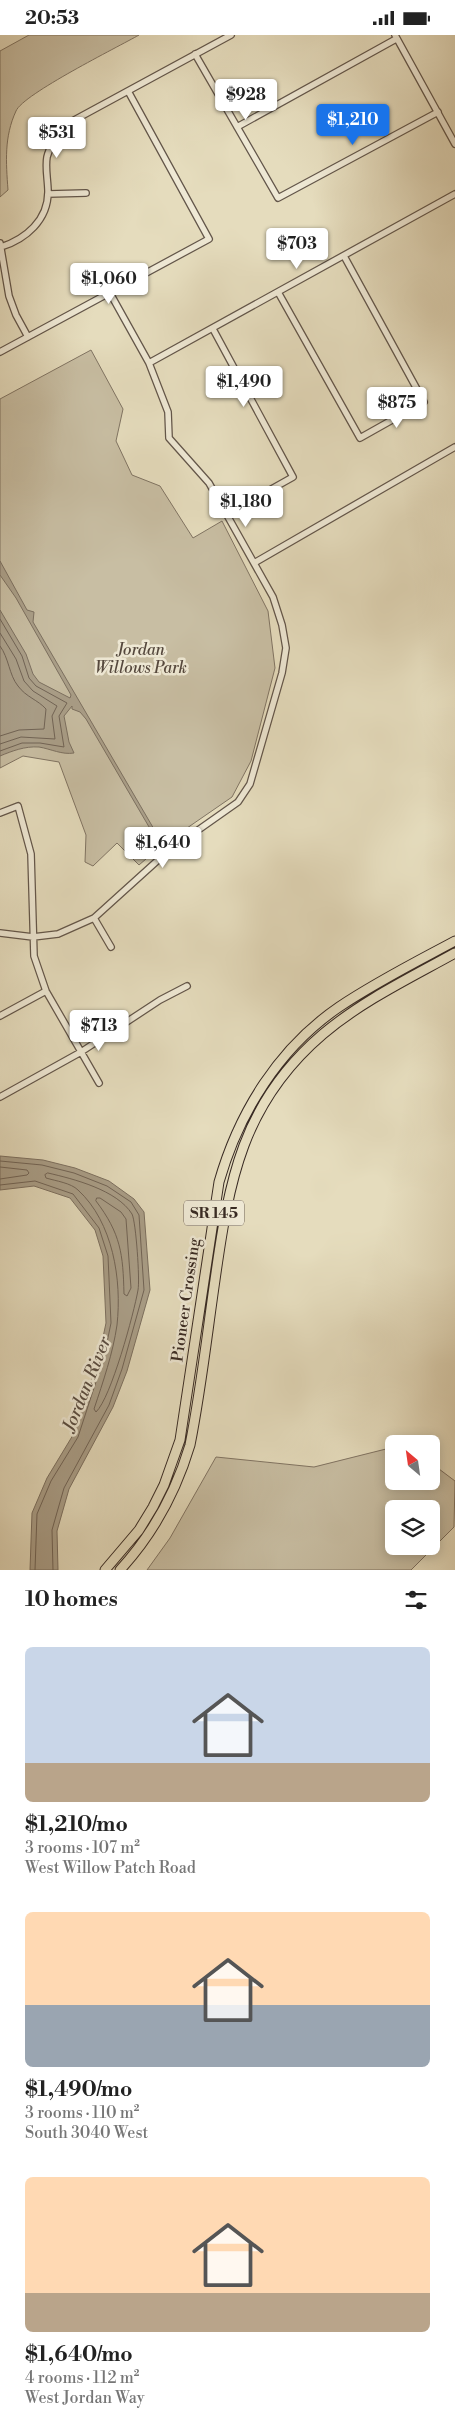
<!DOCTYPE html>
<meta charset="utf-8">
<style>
:root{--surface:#fff;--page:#f6f6f6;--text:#222;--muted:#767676;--accent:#1a73e8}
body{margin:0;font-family:"Libre Bodoni",serif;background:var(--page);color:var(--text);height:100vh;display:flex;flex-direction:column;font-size:19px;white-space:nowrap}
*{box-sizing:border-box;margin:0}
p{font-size:16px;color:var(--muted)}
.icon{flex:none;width:28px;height:28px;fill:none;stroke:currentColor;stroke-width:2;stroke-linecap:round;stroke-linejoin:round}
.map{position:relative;height:1535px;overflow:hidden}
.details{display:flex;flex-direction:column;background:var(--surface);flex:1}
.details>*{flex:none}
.needle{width:32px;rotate:331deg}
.tools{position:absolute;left:385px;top:1400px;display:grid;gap:10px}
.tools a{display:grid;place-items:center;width:55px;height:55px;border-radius:8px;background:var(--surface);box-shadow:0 2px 12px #0003;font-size:25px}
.price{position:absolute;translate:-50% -42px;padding:0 11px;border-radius:5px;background:#fff;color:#222;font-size:16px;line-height:32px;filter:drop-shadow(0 1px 2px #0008)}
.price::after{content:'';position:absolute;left:50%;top:30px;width:15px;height:11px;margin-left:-8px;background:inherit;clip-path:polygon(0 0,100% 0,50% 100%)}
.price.selected{background:var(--accent);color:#fff}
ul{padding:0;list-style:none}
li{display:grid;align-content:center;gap:10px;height:265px;padding:0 25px}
li span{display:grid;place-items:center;height:155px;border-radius:8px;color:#555}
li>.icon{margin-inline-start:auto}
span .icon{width:90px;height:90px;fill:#fffc;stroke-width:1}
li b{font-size:21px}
h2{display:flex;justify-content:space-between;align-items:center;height:60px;padding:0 25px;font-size:21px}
.status{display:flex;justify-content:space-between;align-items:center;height:35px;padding:0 25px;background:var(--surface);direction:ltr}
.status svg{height:14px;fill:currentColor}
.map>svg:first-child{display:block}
.green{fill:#c8bea3;stroke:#807463;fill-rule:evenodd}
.water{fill:#aa9f89;stroke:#7c7060}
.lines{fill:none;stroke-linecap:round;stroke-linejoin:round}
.shore{stroke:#716456;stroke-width:1}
.minor-casing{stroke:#63564a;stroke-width:8}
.highway-casing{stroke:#382a23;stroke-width:11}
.minor{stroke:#eee8d4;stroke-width:5.5}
.highway{stroke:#e5dcbd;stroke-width:9}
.labels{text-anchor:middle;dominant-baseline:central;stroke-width:5;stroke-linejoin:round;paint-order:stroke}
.shield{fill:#eee8d4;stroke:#6f6358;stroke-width:1}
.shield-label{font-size:15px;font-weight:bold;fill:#382a23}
.park-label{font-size:16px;font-style:italic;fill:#55483d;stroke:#eee8d4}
.street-label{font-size:16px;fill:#382a23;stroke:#eee8d4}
.water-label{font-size:18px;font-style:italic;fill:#5a4d42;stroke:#eee8d4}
</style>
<div class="status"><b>20:53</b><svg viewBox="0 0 49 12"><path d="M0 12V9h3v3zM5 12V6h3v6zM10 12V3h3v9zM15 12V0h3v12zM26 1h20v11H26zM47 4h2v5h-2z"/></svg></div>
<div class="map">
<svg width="455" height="1535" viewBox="0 0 455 1535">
<rect width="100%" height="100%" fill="#e5dcbd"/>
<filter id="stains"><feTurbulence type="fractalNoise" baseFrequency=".004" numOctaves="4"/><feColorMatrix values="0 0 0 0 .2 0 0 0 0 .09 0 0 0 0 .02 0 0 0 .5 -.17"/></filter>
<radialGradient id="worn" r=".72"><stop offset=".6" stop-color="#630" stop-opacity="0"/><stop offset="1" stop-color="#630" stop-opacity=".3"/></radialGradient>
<path class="green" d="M29 0H139C118 12 23 59 16 76 4 102 6 127 8 155L0 162V16Z
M91 315 123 374 116 406 132 440 160 451 193 503 222 486 268 576 275 633 251 726 232 762 161 811 139 830 117 808 93 831 85 827 86 800 59 727 23 721 0 733V364Z
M394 1412V1446H431V1428L455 1446 454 1492 411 1535H147L170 1503 216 1422 314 1432ZM394 1474H431V1511H394Z"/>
<path class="water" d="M0 526 27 575 34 577 33 587 158 801 164 806V809H159L86 684 80 677 72 674V671L64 681 69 707 74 718C62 720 51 714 39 712 25 711 12 716 0 721V575L26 619 33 639 39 647 70 663 71 660 16 563 0 540Z
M0 1121 43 1125 75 1133 109 1146 134 1164 144 1177 150 1255 127 1336 113 1372 69 1454 57 1496 58 1535H30L32 1478 47 1443 73 1400 99 1321 106 1288 103 1221 95 1195 70 1163 34 1151 0 1155Z"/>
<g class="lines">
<path class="shore" d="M0 584 22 621 29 643 36 651 67 668 59 681 64 712 40 708H22L0 716
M0 598 16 624 24 646 33 656 57 671 52 681 55 704 21 702 0 709
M0 611C9 623 9 640 18 651 26 662 38 665 46 674L44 694 19 695 0 701
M0 1126 42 1130 74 1138 107 1151 131 1167 139 1180 144 1255 122 1334 109 1370 64 1453 52 1495 53 1535
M0 1132 27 1135 29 1138 27 1140 0 1144
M48 1138C74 1144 117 1155 132 1179 136 1187 140 1245 138 1255 134 1278 111 1363 96 1377L94 1374C103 1347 113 1318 117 1290 122 1245 113 1187 78 1155 71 1148 56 1146 46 1143L45 1140Z
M0 1150 35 1146 73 1159 99 1193 108 1221 111 1288 104 1322 78 1402 51 1446 37 1479 35 1535
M97 1163H100L121 1177 126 1184 131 1253 127 1261 124 1259C123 1219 121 1199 96 1166Z"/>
<defs>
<path id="minor" d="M395 0 455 109
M195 19 278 163 438 77
M237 92 396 4
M48 159 86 158
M0 208 9 261 16 280 28 302
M1 212C26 204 48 185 48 157 48 145 45 133 47 122 50 109 59 98 67 89L231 0
M278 257 360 403 424 367 344 221
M213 294 293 442 227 479
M0 317 209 204 128 56
M149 328 455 159
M254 528 455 412
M0 778 18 771 31 819 34 921 46 956 99 1048
M94 883 111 912
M0 898 33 902 58 899 94 883 167 817 238 767 250 749 282 638 286 613 282 590 273 562 209 448 169 403 168 377 149 328 110 258
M0 981 46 956
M0 1062 81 1017 160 965 187 951"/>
<path id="highway" d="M105 1535 139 1495 153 1472 164 1450 180 1405 219 1147C239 1077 279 1013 339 972 376 947 416 927 455 906
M120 1535C153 1499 176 1457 190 1410 201 1355 207 1300 215 1245 229 1146 242 1068 323 999 362 966 410 943 455 918"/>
</defs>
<use href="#minor" class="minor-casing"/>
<use href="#highway" class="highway-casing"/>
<use href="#minor" class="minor"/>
<use href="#highway" class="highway"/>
</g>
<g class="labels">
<rect class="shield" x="184" y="1165.5" width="60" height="25" rx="4"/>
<g class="shield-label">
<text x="214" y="1178">SR 145</text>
</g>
<g class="park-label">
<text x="141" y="615">Jordan<tspan x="141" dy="18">Willows Park</tspan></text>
</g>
<g class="street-label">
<text transform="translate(186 1265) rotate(-82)">Pioneer Crossing</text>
</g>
<g class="water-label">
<text transform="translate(87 1349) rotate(-68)">Jordan River</text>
</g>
</g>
<rect width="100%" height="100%" filter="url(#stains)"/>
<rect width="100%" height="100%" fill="url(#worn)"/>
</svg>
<div class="tools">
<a><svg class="needle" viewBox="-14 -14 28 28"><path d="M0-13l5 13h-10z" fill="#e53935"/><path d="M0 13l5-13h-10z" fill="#767676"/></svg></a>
<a><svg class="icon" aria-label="layers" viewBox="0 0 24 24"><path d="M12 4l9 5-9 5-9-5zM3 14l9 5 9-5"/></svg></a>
</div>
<b class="price" style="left:246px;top:86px">$928</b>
<b class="price selected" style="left:353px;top:111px">$1,210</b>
<b class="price" style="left:57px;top:124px">$531</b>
<b class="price" style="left:297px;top:235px">$703</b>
<b class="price" style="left:109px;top:270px">$1,060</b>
<b class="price" style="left:244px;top:373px">$1,490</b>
<b class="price" style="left:397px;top:394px">$875</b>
<b class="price" style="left:246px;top:493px">$1,180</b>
<b class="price" style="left:163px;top:834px">$1,640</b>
<b class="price" style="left:99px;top:1017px">$713</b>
</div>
<section class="details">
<h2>10 homes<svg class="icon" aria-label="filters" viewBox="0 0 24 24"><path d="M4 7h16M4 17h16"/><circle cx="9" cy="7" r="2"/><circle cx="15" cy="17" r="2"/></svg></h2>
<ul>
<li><span style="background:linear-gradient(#c9d6e8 75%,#b9a48a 0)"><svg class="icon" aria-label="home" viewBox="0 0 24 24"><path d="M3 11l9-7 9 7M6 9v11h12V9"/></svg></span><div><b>$1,210/mo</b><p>3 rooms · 107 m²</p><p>West Willow Patch Road</p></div></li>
<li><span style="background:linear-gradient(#ffd9b3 60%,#9aa5b1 0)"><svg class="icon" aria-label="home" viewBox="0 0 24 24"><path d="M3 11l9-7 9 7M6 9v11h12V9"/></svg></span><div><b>$1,490/mo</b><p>3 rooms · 110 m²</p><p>South 3040 West</p></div></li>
<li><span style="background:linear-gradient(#ffd9b3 75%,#b9a48a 0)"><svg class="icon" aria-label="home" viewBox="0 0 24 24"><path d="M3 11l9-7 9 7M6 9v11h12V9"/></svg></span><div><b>$1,640/mo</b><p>4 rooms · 112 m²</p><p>West Jordan Way</p></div></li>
</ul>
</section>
